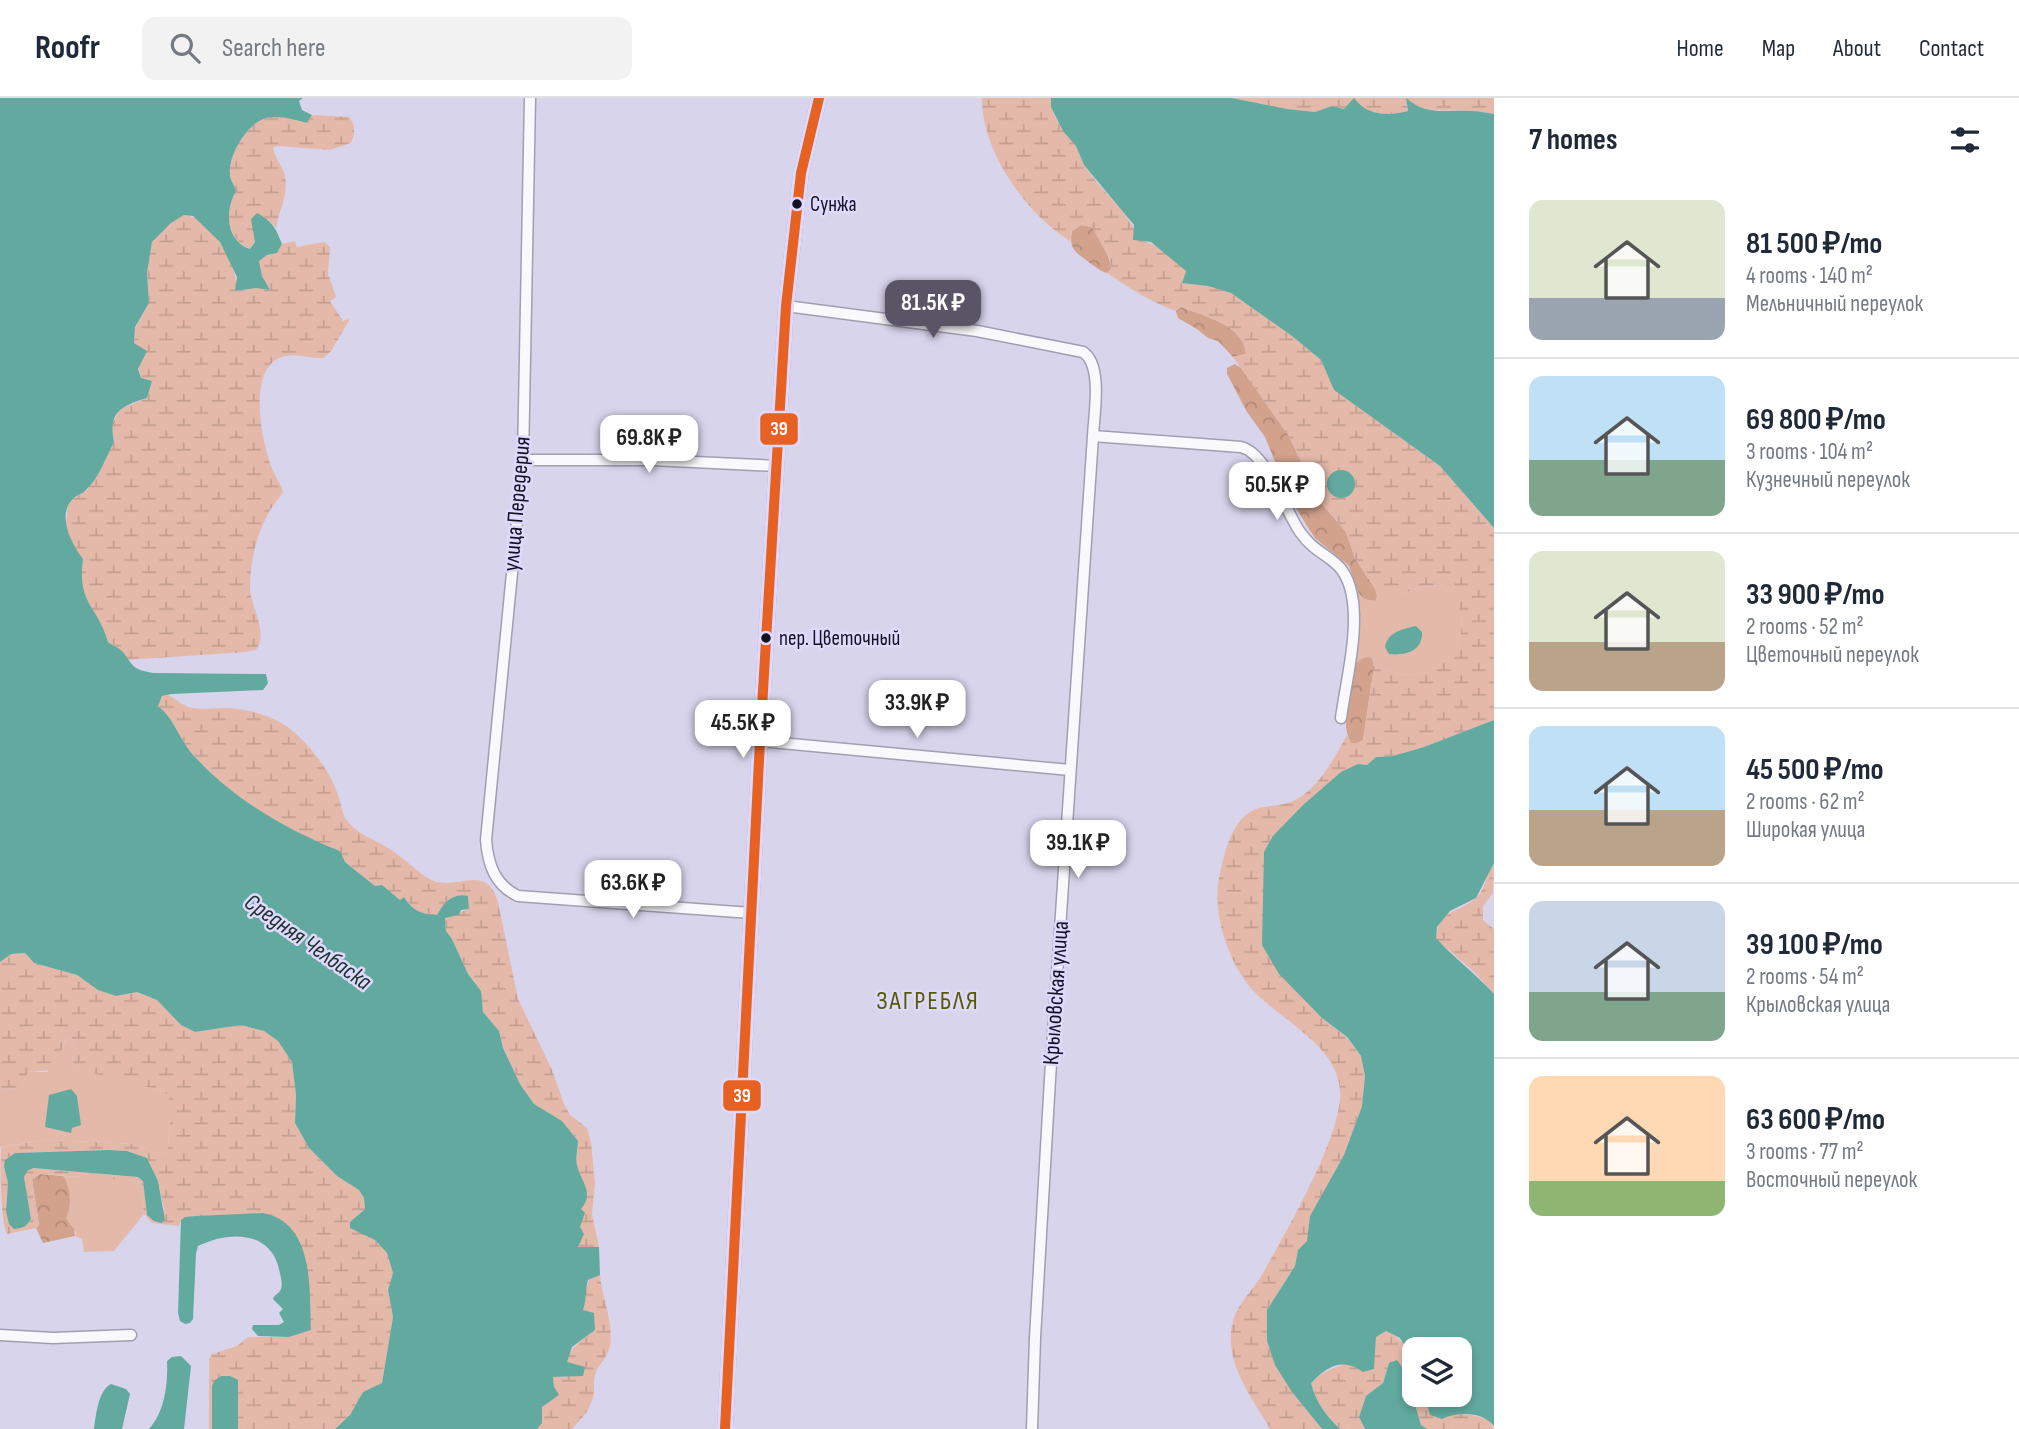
<!DOCTYPE html>
<meta charset="utf-8">
<style>
:root{--surface:#fff;--page:#f2f2f3;--text:#1f2937;--muted:#747a83;--line:#e0e1e3;--accent:#595567}
body{margin:0;font-family:"Sofia Sans Condensed",sans-serif;background:var(--page);color:var(--text);height:100vh;display:flex;flex-direction:column;font-size:26px;white-space:nowrap}
*{box-sizing:border-box;margin:0}
p{font-size:23px;color:var(--muted)}
.icon{flex:none;width:38px;height:38px;fill:none;stroke:currentColor;stroke-width:2;stroke-linecap:round;stroke-linejoin:round}
.map{position:relative;flex:1;overflow:hidden}
.details{display:flex;flex-direction:column;background:var(--surface);width:525px}
.details>*{flex:none}
.tools{position:absolute;left:1402px;top:1239px;display:grid;gap:14px}
.tools a{display:grid;place-items:center;width:70px;height:70px;border-radius:14px;background:var(--surface);box-shadow:0 4px 10px #0003;font-size:35px}
.price{position:absolute;translate:-50% -60px;padding:0 16px;border-radius:14px;background:#fff;color:#222;font-size:23px;line-height:46px;filter:drop-shadow(0 2px 4px #0008)}
.price::after{content:'';position:absolute;left:50%;top:42px;width:21px;height:16px;margin-left:-10px;background:inherit;clip-path:polygon(0 0,100% 0,50% 100%)}
.price.active{background:var(--accent);color:#fff}
ul{padding:0;list-style:none}
li{display:flex;align-items:center;gap:21px;height:175px;padding:0 35px}
li+li{border-top:2px solid var(--line)}
li span{display:grid;place-items:center;flex:none;width:196px;height:140px;border-radius:14px;color:#555}
li>.icon{margin-inline-start:auto}
span .icon{width:84px;height:84px;fill:#fffc;stroke-width:1}
li b{font-size:30px}
h2{display:flex;justify-content:space-between;align-items:center;height:84px;padding:0 35px;font-size:30px}
header{display:flex;align-items:center;gap:42px;box-sizing:border-box;height:98px;padding:0 35px;background:var(--surface);border-bottom:2px solid var(--line)}
header strong{font-size:33px}
nav{display:flex;gap:38px;margin-inline-start:auto;font-size:24px}
.search{width:490px;height:63px;background:var(--page);display:flex;align-items:center;gap:18px;box-sizing:border-box;padding:0 24px;border-radius:14px;color:var(--muted);font-size:26px}
main{display:flex;flex:1;min-height:0}
.map>svg:first-child{display:block}
.grass{fill:#e5b9a9}
.forest{fill:url(#forest-crowns)}
.wetland{fill:url(#wetland-marsh);fill-rule:evenodd}
.water{fill:#62aa9f}
.lines{fill:none;stroke-linecap:round;stroke-linejoin:round}
.minor-casing{stroke:#a29eb1;stroke-width:13}
.tertiary-casing{stroke:#a29eb1;stroke-width:16}
.minor{stroke:#f9f9fc;stroke-width:10}
.tertiary{stroke:#f9f9fc;stroke-width:12}
.bus-1-casing{stroke:#dfd9fd;stroke-width:16}
.bus-1{stroke:#e76122;stroke-width:10}
.bus-dot{fill:#141120;stroke:#dfd9fd;stroke-width:2.5}
.labels{text-anchor:middle;dominant-baseline:central;stroke-width:5;stroke-linejoin:round;paint-order:stroke}
.bus-label{font-size:21px;fill:#141120;stroke:#dfd9fd;text-anchor:start}
.street-label{font-size:23px;fill:#141120;stroke:#dfd9fd}
.water-label{font-size:24px;font-style:italic;fill:#1b312a;stroke:#dfd9fd}
.quarter-label{font-size:26px;letter-spacing:2px;fill:#565a00;stroke:#dfd9fd}
.line-badge{stroke:#dfd9fd;stroke-width:2.5}
.badge-label{font-size:19px;text-anchor:middle;font-weight:bold;fill:#fff}
</style>
<header>
<strong>Roofr</strong>
<div class="search"><svg class="icon" aria-label="search" viewBox="0 0 24 24"><circle cx="10" cy="10" r="6"/><path d="M15 15l6 6"/></svg>Search here</div>
<nav><a>Home</a><a>Map</a><a>About</a><a>Contact</a></nav>
</header>
<main>
<div class="map">
<svg width="1494" height="1331" viewBox="0 0 1494 1331">
<defs>
<pattern id="forest-crowns" width="20" height="18" patternUnits="userSpaceOnUse" patternTransform="scale(1.75)"><rect width="20" height="18" fill="#d2a28d"/><path d="M2 6a3 3 0 1 1 6 0M12 15a3 3 0 1 1 6 0" fill="none" stroke="#b38a79"/></pattern>
<pattern id="wetland-marsh" width="20" height="14" patternUnits="userSpaceOnUse" patternTransform="scale(1.75)"><rect width="20" height="14" fill="#e5b9a9"/><path d="M1 5h8M5 5V1M11 12h8M15 12V8" fill="none" stroke="#c49e91"/></pattern>
</defs>
<rect width="100%" height="100%" fill="#d8d4ec"/>
<path class="grass" d="M1369 481 1402 496 1417 490 1440 487C1449 496 1459 504 1461 518 1466 548 1442 576 1411 577 1400 577 1386 571 1374 568L1372 560 1354 566 1359 535 1358 494 1364 501 1375 503Z
M71 939 76 948 72 961 76 971 142 986 167 995C173 1007 169 1041 167 1055L159 1057 138 1046 46 1042 0 1049V992L20 990 24 985 28 974H47L60 956 67 940Z
M63 1078 134 1081 141 1086 144 1116 114 1153 84 1154 82 1141 75 1138 76 1135 66 1120C74 1109 68 1089 63 1078Z"/>
<path class="forest" d="M1081 127 1092 129C1100 140 1110 157 1111 171L1107 175C1099 173 1098 170 1091 166 1078 155 1068 153 1072 133Z
M1181 209C1204 218 1244 227 1246 256L1233 259 1218 243 1208 240 1197 231 1178 220 1176 213Z
M1235 266 1241 270 1289 338 1315 394 1322 406 1346 434 1355 460 1375 491 1377 499 1375 503 1364 501 1358 494 1349 468 1315 440 1307 428 1290 400 1265 339 1247 314 1227 276V270Z
M1366 559 1372 560 1374 569 1363 642 1358 645H1351C1339 624 1351 589 1354 566Z
M40 1076 63 1078C70 1087 73 1110 66 1120L74 1131 75 1138 43 1145 36 1130 39 1127 32 1081Z"/>
<path class="wetland" d="M982 0H1051C1050 20 1066 32 1076 48 1079 54 1081 62 1085 68 1102 95 1129 113 1140 143 1156 144 1176 161 1186 173L1182 185 1208 188 1231 195 1292 238 1321 262 1334 292 1440 368 1494 430V622L1424 649 1393 658 1376 659 1367 667 1358 666 1303 707 1291 721 1322 920 1346 939 1361 958 1365 978 1362 1008 1344 1057 1310 1118 1308 1143 1298 1152 1295 1168 1267 1212 1292 1294 1322 1331H1270C1256 1306 1232 1275 1231 1245 1229 1210 1248 1201 1263 1175 1287 1132 1336 1048 1340 1001 1344 948 1279 923 1250 889 1228 863 1212 814 1219 780 1224 756 1232 717 1259 710 1271 707 1284 708 1295 702 1318 691 1335 659 1347 637L1351 645H1358L1363 642 1374 568C1386 571 1400 577 1411 577 1442 576 1466 548 1461 518 1459 504 1449 496 1440 487L1417 490 1402 496H1384L1375 491 1355 460 1346 434 1322 406 1315 394 1289 338 1233 259 1246 256C1244 227 1204 218 1181 209L1176 213C1151 204 1129 190 1107 175L1111 171 1110 162 1092 129 1081 127 1072 133 1070 143C1026 116 981 52 982 0Z
M1232 0H1494V16C1487 15 1479 13 1471 13 1447 11 1427 17 1406 2L1408 13C1391 17 1374 18 1359 7L1344 11 1332 8 1315 14 1287 11Z
M312 17 349 19C356 28 355 35 351 45L330 52 278 48 273 49C274 59 281 65 284 75 290 94 279 111 276 130L268 121 250 151C225 141 225 113 236 93 234 88 230 82 230 77 228 58 245 29 263 21 277 15 294 22 307 25Z
M184 117C209 119 229 154 235 177 237 182 236 188 236 193L256 190 269 192 262 178 259 163 267 157 277 155 282 146 295 143 297 149 324 144 330 149 328 176 336 199 330 203 343 223 350 221 331 253 324 260C311 261 298 255 286 258 244 265 262 349 274 375 277 382 281 385 283 394 278 402 272 408 268 416 256 438 250 465 250 489 250 509 269 533 256 552L246 554 126 562 122 553 108 544C102 525 96 521 87 505 79 491 81 475 83 461L71 446 66 426 68 408 73 401 87 392 101 369 114 344 111 328 120 311 147 300 152 283 141 281 134 246 135 230 149 205 147 175 152 144 171 125Z
M168 597C174 600 180 605 186 608 197 613 211 610 223 610 245 610 271 617 289 630 309 646 328 670 337 694 341 703 341 716 348 724 358 737 379 743 393 753 404 761 415 771 426 779 453 798 485 761 498 804L518 901 552 972 564 1006 570 1017 587 1030 591 1044 595 1085 592 1116 599 1149 577 1150 580 1111 588 1097 576 1066 578 1043 562 1023 534 1006 520 986 503 950 499 933 483 914 481 893 468 876 452 841 446 833 445 820 469 811 468 798 442 808 437 818C421 816 414 813 404 799L400 802 382 787 375 788 345 764 339 753C286 732 235 702 196 660 180 644 175 621 158 608L162 598Z
M1494 765 1493 795 1483 808V822L1494 831V896L1474 874 1436 841C1438 810 1459 816 1476 800 1486 791 1486 775 1494 765Z
M25 855 34 865 77 877 98 892 116 898 137 894 157 902 181 927 195 934 241 927 264 933 278 943 292 964 296 997 295 1025 309 1050 337 1078 359 1092 364 1100 365 1111 350 1124 375 1142 387 1155 393 1175 388 1192 393 1219 382 1286 363 1294 350 1317 335 1331H238V1282L212 1288V1331H209V1261L212 1256 237 1248 248 1239H289L311 1232 300 1143 181 1122 179 1128 152 1125 144 1116 141 1086 138 1083 40 1076 32 1081 39 1127 36 1130 7 1136C0 1122 0 1066 1 1049L46 1042 138 1046 159 1057 167 1055C169 1041 173 1007 167 996L160 992 76 971 72 961 76 948 71 939 67 940C60 950 61 963 53 972L28 974 24 985 20 990 0 992V864L10 856ZM109 1052 127 1053 147 1060 158 1083 164 1111 147 1117 143 1083 138 1079 33 1070 26 1073 24 1079 31 1121 28 1126 22 1129 6 1113 8 1085 5 1062 15 1055Z
M600 1177C602 1200 614 1225 610 1248 607 1262 597 1267 595 1277 593 1284 595 1292 593 1299 590 1313 581 1321 572 1331H537C543 1323 540 1317 543 1308 547 1297 554 1292 553 1279H567C565 1251 575 1248 595 1232L583 1212C587 1201 585 1192 589 1182Z
M1386 1233C1416 1248 1414 1267 1414 1297H1424V1304L1442 1321C1459 1313 1472 1316 1489 1322L1494 1331H1427L1421 1328 1405 1273 1389 1265 1383 1285 1366 1298 1359 1319 1365 1331H1340C1326 1318 1316 1304 1311 1285 1329 1266 1351 1266 1375 1258L1376 1239Z"/>
<path class="water" d="M0 0H303L299 3 302 12 312 17 307 25C294 22 277 16 263 21 245 29 228 58 230 77 230 82 235 88 236 93 225 112 225 142 250 151L255 144 251 121 257 115C272 123 276 130 282 146L277 155 267 157 259 163 262 178 270 192 256 190 235 193 237 179 220 144 193 118 184 117 171 125 152 144 147 175 149 205 135 229 134 245 147 253 138 271 141 280 152 283 147 300C120 308 108 315 114 344 106 359 99 380 86 392 83 396 76 397 73 401 56 417 72 447 83 461 77 507 97 506 108 544 112 547 119 550 122 553 135 569 131 571 153 575L266 576 268 585 263 592 172 596 162 598 158 608C175 621 180 644 196 660 235 702 287 732 340 753L345 764 375 788 382 787 400 802 404 799C413 813 421 816 437 817 443 805 453 794 468 798L469 811 461 812 459 817 445 820 446 833 452 841 468 876 481 893 483 914 499 933 503 950 520 986 534 1006 562 1023 578 1043C578 1050 575 1061 577 1067 581 1084 595 1095 581 1111L585 1115 580 1129 584 1136 578 1149H599L600 1177 588 1182C585 1192 587 1201 583 1212L594 1215 595 1232 572 1249 567 1264 585 1269 583 1278 553 1279 554 1289 559 1297 542 1309V1325L537 1331H335L350 1317 363 1294 382 1285 393 1219 388 1192 393 1175 387 1155 375 1142 350 1130V1124L365 1111 364 1100 359 1092 337 1078 309 1050 295 1025 296 997 292 964 278 943 264 933 241 927 195 934 181 927 157 902 137 894 116 898 98 892 77 877 34 865 25 855 11 856 0 864Z
M1051 0H1232L1287 11 1315 14 1332 8 1344 11 1354 0C1367 18 1388 18 1408 13L1406 0C1428 19 1445 11 1471 13 1479 13 1487 15 1494 16V430L1440 368 1334 292 1321 262 1292 238 1231 195 1208 188 1182 185 1186 173 1151 144 1133 142 1134 127 1084 67 1076 48 1063 33 1051 9Z
M1327 386a14 14 0 1 1 28 0a14 14 0 1 1-28 0Z
M1416 528 1422 534C1423 553 1406 558 1389 556L1385 549C1388 534 1402 531 1416 528Z
M1494 622V765L1476 800 1450 813 1437 829 1436 840C1454 860 1476 876 1494 896V1328C1482 1313 1458 1314 1442 1321L1430 1317 1424 1297H1460V1251H1414V1263L1400 1240 1386 1233 1376 1239 1374 1271 1363 1274C1343 1259 1327 1268 1311 1285 1316 1304 1326 1318 1340 1331H1322L1292 1294 1275 1267 1267 1243V1212L1295 1168 1298 1152 1307 1143 1310 1118 1344 1057 1362 1008 1365 978 1361 958 1347 939 1322 920 1279 876 1262 847 1264 754 1273 738 1303 707 1341 674 1358 666 1367 667 1376 659 1393 658 1424 649Z
M71 991 77 998 81 1027 72 1030 71 1035 45 1029 49 997Z
M109 1052 127 1053 147 1060 158 1083 165 1122 161 1125 154 1123 147 1117 143 1083 138 1079 33 1070 27 1073 24 1079 31 1121C27 1129 22 1130 14 1131L9 1126 6 1113 8 1085 4 1068 5 1062 15 1055Z
M263 1115C315 1125 309 1191 311 1232L289 1239 258 1238 252 1231 253 1227H279L284 1224 279 1215 283 1211 273 1201C274 1197 278 1196 280 1193 284 1187 280 1177 279 1171 270 1132 228 1133 198 1148L196 1156 193 1221 190 1225 185 1226 180 1223 178 1215 181 1122 185 1119 196 1118Z
M181 1258 191 1268 184 1331H149C165 1314 168 1285 167 1263L172 1259Z
M1397 1262 1405 1273 1421 1327 1427 1331H1365L1359 1319 1366 1298 1383 1285 1389 1265Z
M221 1278H230L238 1282V1331H212V1288L214 1283Z
M111 1286 126 1291 130 1296 122 1331H94C96 1317 98 1293 111 1286Z"/>
<g class="lines">
<defs>
<path id="minor" d="M530 0 523 362 486 742C488 767 495 787 518 798L751 815
M786 208 977 233 1083 254C1103 267 1094 316 1093 338L1050 981 1035 1240 1032 1331
M1093 338 1241 349C1267 355 1285 413 1300 434 1320 463 1345 457 1352 498 1359 534 1346 583 1341 620
M523 362H653L777 368
M760 643 1070 672
M0 1237 53 1240 131 1237"/>
<path id="tertiary" d="M725 1331 760 643 786 208 801 75 819 0"/>
</defs>
<use href="#minor" class="minor-casing"/>
<use href="#tertiary" class="tertiary-casing"/>
<use href="#minor" class="minor"/>
<use href="#tertiary" class="tertiary"/>
<defs>
<path id="bus-1" d="M725 1331 760 643 786 208 801 75 819 0"/>
</defs>
<use href="#bus-1" class="bus-1-casing"/>
<use href="#bus-1" class="bus-1"/>
</g>
<g class="bus-dot">
<circle cx="797" cy="106" r="6"/>
<circle cx="766" cy="540" r="6"/>
</g>
<g class="labels">
<g class="bus-label">
<text x="810" y="106">Сунжа</text>
<text x="779" y="540">пер. Цветочный</text>
</g>
<g class="street-label">
<text transform="translate(517 406) rotate(-85)">улица Передерия</text>
<text transform="translate(1056 895) rotate(-86)">Крыловская улица</text>
</g>
<g class="water-label">
<text transform="translate(308 844) rotate(35)">Средняя Челбаска</text>
</g>
<g class="quarter-label">
<text x="928" y="903">ЗАГРЕБЛЯ</text>
</g>
</g>
<g class="line-badge">
<rect x="759" y="314" width="40" height="34" rx="7" fill="#e76122"/>
<rect x="722" y="981" width="40" height="33" rx="7" fill="#e76122"/>
</g>
<g class="badge-label">
<text x="779" y="337">39</text>
<text x="742" y="1004">39</text>
</g>
</svg>
<div class="tools">
<a><svg class="icon" aria-label="layers" viewBox="0 0 24 24"><path d="M12 4l9 5-9 5-9-5zM3 14l9 5 9-5"/></svg></a>
</div>
<b class="price active" style="left:933px;top:242px">81.5K ₽</b>
<b class="price" style="left:649px;top:377px">69.8K ₽</b>
<b class="price" style="left:1277px;top:424px">50.5K ₽</b>
<b class="price" style="left:917px;top:642px">33.9K ₽</b>
<b class="price" style="left:743px;top:662px">45.5K ₽</b>
<b class="price" style="left:1078px;top:782px">39.1K ₽</b>
<b class="price" style="left:633px;top:822px">63.6K ₽</b>
</div>
<section class="details">
<h2>7 homes<svg class="icon" aria-label="filters" viewBox="0 0 24 24"><path d="M4 7h16M4 17h16"/><circle cx="9" cy="7" r="2"/><circle cx="15" cy="17" r="2"/></svg></h2>
<ul>
<li><span style="background:linear-gradient(#dfe7d0 70%,#9aa5b1 0)"><svg class="icon" aria-label="home" viewBox="0 0 24 24"><path d="M3 11l9-7 9 7M6 9v11h12V9"/></svg></span><div><b>81 500 ₽/mo</b><p>4 rooms · 140 m²</p><p>Мельничный переулок</p></div></li>
<li><span style="background:linear-gradient(#bfe0f5 60%,#7fa58c 0)"><svg class="icon" aria-label="home" viewBox="0 0 24 24"><path d="M3 11l9-7 9 7M6 9v11h12V9"/></svg></span><div><b>69 800 ₽/mo</b><p>3 rooms · 104 m²</p><p>Кузнечный переулок</p></div></li>
<li><span style="background:linear-gradient(#dfe7d0 65%,#b9a48a 0)"><svg class="icon" aria-label="home" viewBox="0 0 24 24"><path d="M3 11l9-7 9 7M6 9v11h12V9"/></svg></span><div><b>33 900 ₽/mo</b><p>2 rooms · 52 m²</p><p>Цветочный переулок</p></div></li>
<li><span style="background:linear-gradient(#bfe0f5 60%,#b9a48a 0)"><svg class="icon" aria-label="home" viewBox="0 0 24 24"><path d="M3 11l9-7 9 7M6 9v11h12V9"/></svg></span><div><b>45 500 ₽/mo</b><p>2 rooms · 62 m²</p><p>Широкая улица</p></div></li>
<li><span style="background:linear-gradient(#c9d6e8 65%,#7fa58c 0)"><svg class="icon" aria-label="home" viewBox="0 0 24 24"><path d="M3 11l9-7 9 7M6 9v11h12V9"/></svg></span><div><b>39 100 ₽/mo</b><p>2 rooms · 54 m²</p><p>Крыловская улица</p></div></li>
<li><span style="background:linear-gradient(#ffd9b3 75%,#8fb573 0)"><svg class="icon" aria-label="home" viewBox="0 0 24 24"><path d="M3 11l9-7 9 7M6 9v11h12V9"/></svg></span><div><b>63 600 ₽/mo</b><p>3 rooms · 77 m²</p><p>Восточный переулок</p></div></li>
</ul>
</section>
</main>
